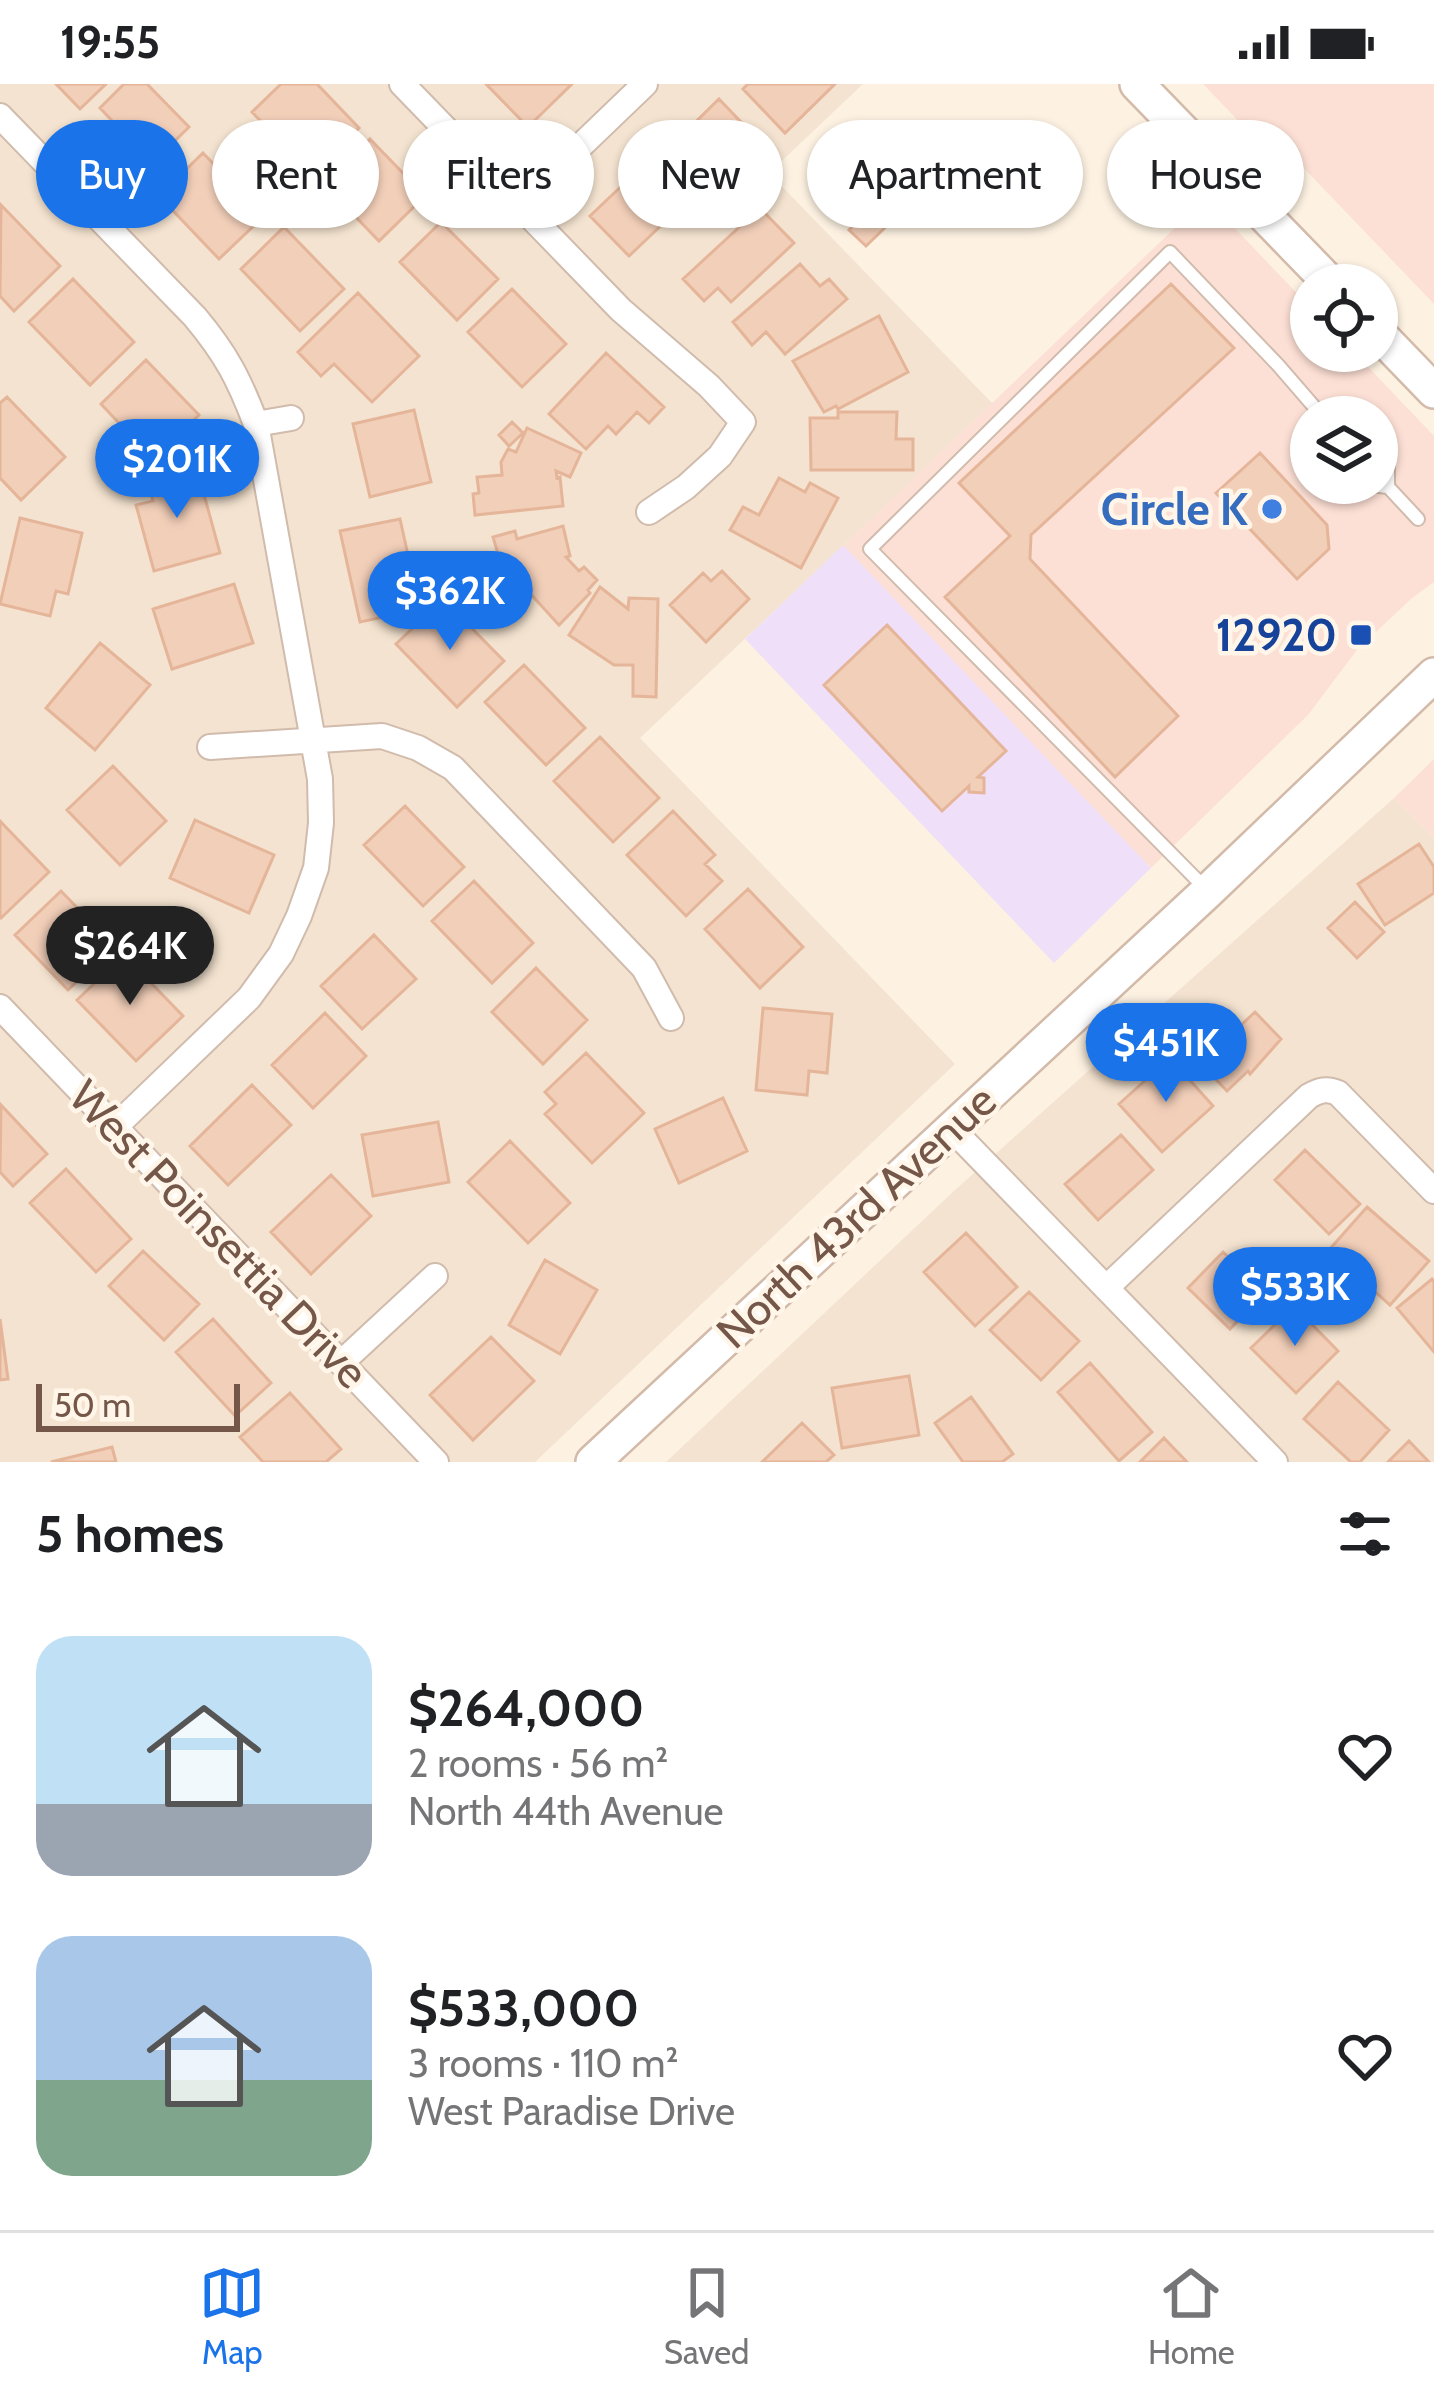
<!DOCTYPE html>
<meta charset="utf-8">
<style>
:root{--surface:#fff;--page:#f6f6f6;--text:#202124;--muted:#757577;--line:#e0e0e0;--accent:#1a73e8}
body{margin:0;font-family:Cabin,sans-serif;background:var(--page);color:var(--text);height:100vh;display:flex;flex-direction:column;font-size:45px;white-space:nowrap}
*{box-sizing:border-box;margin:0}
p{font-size:39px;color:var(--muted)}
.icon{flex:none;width:66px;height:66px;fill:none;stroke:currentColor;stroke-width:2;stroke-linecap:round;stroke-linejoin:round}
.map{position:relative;height:1378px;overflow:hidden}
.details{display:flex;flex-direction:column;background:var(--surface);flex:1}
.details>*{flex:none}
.hud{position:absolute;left:36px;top:36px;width:1362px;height:108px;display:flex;gap:24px}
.tools{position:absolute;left:1290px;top:180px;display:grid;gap:24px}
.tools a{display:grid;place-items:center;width:108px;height:108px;border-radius:50%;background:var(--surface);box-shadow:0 3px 9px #0004;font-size:60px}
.scale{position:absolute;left:36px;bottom:30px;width:204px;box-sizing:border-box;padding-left:12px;border:6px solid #745748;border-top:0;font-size:33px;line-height:42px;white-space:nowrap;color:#745748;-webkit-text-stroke:9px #fff6e9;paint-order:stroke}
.price{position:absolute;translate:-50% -102px;padding:0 27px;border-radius:42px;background:var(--accent);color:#fff;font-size:39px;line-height:78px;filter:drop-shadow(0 3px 6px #0008)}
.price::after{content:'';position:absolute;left:50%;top:72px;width:36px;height:27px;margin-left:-18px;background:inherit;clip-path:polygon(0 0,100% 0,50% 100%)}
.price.active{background:#222;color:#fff}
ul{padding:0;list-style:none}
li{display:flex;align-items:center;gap:36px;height:300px;padding:0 36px}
li span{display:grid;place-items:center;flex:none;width:336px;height:240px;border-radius:36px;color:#555}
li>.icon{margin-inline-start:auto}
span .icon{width:144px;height:144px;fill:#fffc;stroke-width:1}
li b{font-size:51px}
h2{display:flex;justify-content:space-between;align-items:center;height:144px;padding:0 36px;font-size:51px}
.chip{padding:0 42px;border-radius:54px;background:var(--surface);box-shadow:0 3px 9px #0004;font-size:42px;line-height:108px}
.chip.active{background:var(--accent);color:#fff}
.status{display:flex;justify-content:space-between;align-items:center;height:84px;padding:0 60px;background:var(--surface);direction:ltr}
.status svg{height:33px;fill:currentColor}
.tabs{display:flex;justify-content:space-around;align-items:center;height:168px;border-top:3px solid var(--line);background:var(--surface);font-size:33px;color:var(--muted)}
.tabs a{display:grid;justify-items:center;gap:6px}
.tabs .active{color:var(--accent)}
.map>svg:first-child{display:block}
.residential{fill:#f4e3d0}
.commercial{fill:#fde0d5;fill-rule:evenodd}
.education{fill:#efdff9}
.building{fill:#f2cfb9;stroke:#e5b599;stroke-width:3}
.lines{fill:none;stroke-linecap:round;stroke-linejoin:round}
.service-casing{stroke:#d0bbac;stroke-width:16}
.minor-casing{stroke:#d0bbac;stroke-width:28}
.secondary-casing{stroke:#d3baa9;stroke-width:38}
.service{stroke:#fff;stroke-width:12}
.minor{stroke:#fff;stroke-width:24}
.secondary{stroke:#fff;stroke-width:33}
.shop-dot{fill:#3f7fe0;stroke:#fff6e9;stroke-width:4.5}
.transit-dot{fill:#1a4fb4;stroke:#fff6e9;stroke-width:4.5}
.labels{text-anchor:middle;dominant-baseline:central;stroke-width:9;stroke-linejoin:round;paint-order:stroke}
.shop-label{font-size:45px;font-weight:bold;fill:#366cbe;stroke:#fff6e9;text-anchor:end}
.transit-label{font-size:45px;font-weight:bold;fill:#164399;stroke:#fff6e9;text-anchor:end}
.street-label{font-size:45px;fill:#745748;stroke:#fff6e9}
</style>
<div class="status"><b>19:55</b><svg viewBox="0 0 49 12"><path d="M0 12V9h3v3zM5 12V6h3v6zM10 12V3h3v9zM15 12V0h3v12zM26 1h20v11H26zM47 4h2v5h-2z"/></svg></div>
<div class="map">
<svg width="1434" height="1378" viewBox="0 0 1434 1378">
<rect width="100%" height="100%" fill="#fdf2e2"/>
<path class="residential" d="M0 0H863L769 89 993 320 640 654 955 980 535 1378H0Z
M1394 714 1434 754V1378H666L955 1106Z"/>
<path class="commercial" d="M1203 0H1434V220L1296 76 1248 47Z
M1206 114 1311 224V267H1353L1434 352V498L1411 515 1357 566 1308 631 1151 784 843 462ZM1311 333H1377V399H1311Z
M1434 675V754L1394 714Z"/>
<path class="education" d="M843 461 1151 784 1054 879 745 555Z"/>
<path class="building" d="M56 0H106L80 25Z
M124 0H147L189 43 138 93 104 57 118 43 100 24Z
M281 0H317L359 44 312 90 252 28Z
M486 0H572L528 43Z
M748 0H835L785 49 743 5Z
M719 15 760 58 706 110 665 68Z
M370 55 425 112 379 157 324 100Z
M203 69 264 132 219 175 159 112Z
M652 73 691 113 629 172 590 132Z
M878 117 895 134 866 162 849 146Z
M1 121 60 182 14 227 0 212Z
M760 124 794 159 731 218 718 204 704 217 683 195Z
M441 138 498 195 457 236 400 178Z
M284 143 344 205 300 247 241 185Z
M800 180 820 202 829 195 847 215 785 270 766 248 752 261 733 238Z
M73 195 134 258 90 301 29 238Z
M1171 200 1234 264 1031 451 1030 475 1178 632 1115 693 945 513 1010 452 959 399Z
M512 205 566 260 522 303 468 248Z
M358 209 419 272 372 318 334 280 321 292 298 268Z
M879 232 908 288 838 325 836 322 824 328 793 277Z
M606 269 664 323 649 339 637 328 616 350 608 342 586 365 549 330Z
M146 276 199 331 153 375 101 320Z
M7 313 65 373 21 416 0 394V319Z
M414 326 431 398 370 413 353 340Z
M838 328H897L896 355H913V386H811L810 334H838Z
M512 338 523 349 509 362 499 351Z
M527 344 581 369 570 393 556 387 557 394 560 393 563 422 475 431 473 410 479 409 477 393 502 391 501 378 508 365 516 368Z
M1260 369 1327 441 1329 465 1297 495 1216 409Z
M197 385 220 469 154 487 136 421 153 417 148 398Z
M779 394 805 408 810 399 838 414 801 484 730 446 743 423 759 431Z
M20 434 82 449 68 510 56 507 50 532 0 520Z
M400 435 420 525 360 538 340 447Z
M563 442 570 472 566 473 579 487 584 483 597 496 588 506 590 509 559 541 517 495 514 484 503 487 493 453 515 447 517 455Z
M722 487 749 515 706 558 670 521 703 489 711 497Z
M234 500 253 559 172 585 153 525Z
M600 503 628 525 629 514 658 515 656 613 633 612V581H614L569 551Z
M443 515 504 577 457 623 396 560Z
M887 541 1006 667 978 693 984 694V709L969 708V702L942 727 824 601Z
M100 559 150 601 95 666 46 624Z
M524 581 585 644 546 681 485 618Z
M600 653 659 714 613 758 554 697Z
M113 682 166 737 120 781 67 726Z
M405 722 464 783 423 822 364 761Z
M673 727 715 771 705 780 722 797 686 832 627 771Z
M195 736 274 771 249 829 170 794Z
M0 737 49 788 1 834 0 833Z
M1419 760 1434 783V809L1385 841 1358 800Z
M474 797 533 859 492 899 432 837Z
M748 805 803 863 760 904 705 845Z
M61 807 114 862 68 906 15 851Z
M1355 818 1384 848 1357 874 1328 844Z
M374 851 416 895 362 945 321 902Z
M124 871 183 932 136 977 77 916Z
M536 884 587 936 543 980 492 928Z
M763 924 832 930 827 989 809 987 807 1011 756 1006Z
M1255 928 1281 955 1250 990 1248 987 1227 1007 1201 980 1222 960 1214 951 1231 934 1239 943Z
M325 929 366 972 313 1024 272 981Z
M586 969 644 1029 592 1079 545 1030 556 1020 545 1008Z
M1170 974 1213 1022 1162 1068 1119 1020Z
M252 1001 291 1041 228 1101 190 1062Z
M723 1014 747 1067 679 1099 655 1045Z
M1 1021 47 1070 13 1102 0 1088Z
M438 1038 449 1098 373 1112 362 1051Z
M1121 1051 1153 1086 1098 1136 1065 1100Z
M510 1057 570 1119 528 1159 468 1098Z
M1305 1066 1360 1120 1329 1150 1275 1096Z
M66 1085 131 1155 96 1188 30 1119Z
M331 1091 371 1132 311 1190 271 1148Z
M1367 1123 1429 1177 1390 1221 1329 1166Z
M966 1149 1017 1203 975 1242 924 1188Z
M143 1167 199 1220 164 1256 109 1202Z
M1223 1168 1265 1208 1230 1245 1188 1204Z
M545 1176 597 1206 560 1270 509 1241Z
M1432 1195 1434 1197V1268L1397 1224Z
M1029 1208 1079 1257 1041 1296 990 1246Z
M1294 1222 1338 1267 1296 1309 1251 1264Z
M0 1235 8 1295 0 1296Z
M213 1235 271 1299 235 1332 176 1268Z
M491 1253 534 1297 473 1356 430 1311Z
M1090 1279 1152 1348 1119 1377 1058 1308Z
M909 1292 919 1351 842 1364 832 1304Z
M1338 1298 1389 1346 1360 1378H1351L1304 1335Z
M290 1309 341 1365 326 1378H263L240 1353Z
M971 1313 1013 1370 1002 1378H963L935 1339Z
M802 1339 834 1371 826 1378H762Z
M1164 1354 1187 1378H1140Z
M1409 1357 1429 1378H1388Z
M112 1363 116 1378H51Z"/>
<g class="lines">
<defs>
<path id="service" d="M1377 391 1418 435
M1352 399 1388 403V362
M1207 806 870 465 1170 168 1278 281 1323 333"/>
<path id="minor" d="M402 0 621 226 709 302 743 338 720 372 686 403 649 428
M0 32 195 233C226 270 239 295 256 340L320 695 321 739 316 784 299 832 281 870 249 914 116 1042
M519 121 645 0
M256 340 291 334
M210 663 382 652 418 664 453 684 644 884 671 934
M0 923 436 1378
M951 1044 1275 1378
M1106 1204 1309 1012C1320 1006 1327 1004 1338 1009L1434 1107
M342 1278 435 1192"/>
<path id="secondary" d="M1137 0 1332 201
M1377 248 1434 307
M593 1378 1208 807 1434 591"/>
</defs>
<use href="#service" class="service-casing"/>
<use href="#minor" class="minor-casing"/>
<use href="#secondary" class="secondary-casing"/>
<use href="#service" class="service"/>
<use href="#minor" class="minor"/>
<use href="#secondary" class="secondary"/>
</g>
<circle class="shop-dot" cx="1272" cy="425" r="12"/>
<rect class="transit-dot" x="1349" y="539" width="24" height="24" rx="6"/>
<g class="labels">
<g class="shop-label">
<text x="1248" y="425">Circle K</text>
</g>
<g class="transit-label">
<text x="1337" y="551">12920</text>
</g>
<g class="street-label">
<text transform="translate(856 1132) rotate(-43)">North 43rd Avenue</text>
<text transform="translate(219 1150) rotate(46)">West Poinsettia Drive</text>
</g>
</g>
</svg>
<div class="tools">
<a><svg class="icon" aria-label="locate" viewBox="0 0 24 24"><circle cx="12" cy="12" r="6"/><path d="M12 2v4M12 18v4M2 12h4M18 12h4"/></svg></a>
<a><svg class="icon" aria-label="layers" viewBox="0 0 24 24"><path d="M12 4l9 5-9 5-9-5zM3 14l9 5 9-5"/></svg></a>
</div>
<div class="scale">50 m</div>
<b class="price" style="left:177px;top:437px">$201K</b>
<b class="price" style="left:450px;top:569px">$362K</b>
<b class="price active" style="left:130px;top:924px">$264K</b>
<b class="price" style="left:1166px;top:1021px">$451K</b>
<b class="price" style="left:1295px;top:1265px">$533K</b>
<div class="hud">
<a class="chip active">Buy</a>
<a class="chip">Rent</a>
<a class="chip">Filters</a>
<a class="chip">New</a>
<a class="chip">Apartment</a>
<a class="chip">House</a>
</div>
</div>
<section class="details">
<h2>5 homes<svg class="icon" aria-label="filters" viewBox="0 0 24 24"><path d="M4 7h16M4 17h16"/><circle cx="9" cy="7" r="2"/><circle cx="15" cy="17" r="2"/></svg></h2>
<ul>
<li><span style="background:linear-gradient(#bfe0f5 70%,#9aa5b1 0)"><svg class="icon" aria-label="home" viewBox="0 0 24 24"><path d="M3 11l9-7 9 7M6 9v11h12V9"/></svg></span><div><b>$264,000</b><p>2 rooms · 56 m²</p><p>North 44th Avenue</p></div><svg class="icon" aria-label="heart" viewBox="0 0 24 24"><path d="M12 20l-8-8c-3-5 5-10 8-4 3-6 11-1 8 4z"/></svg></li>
<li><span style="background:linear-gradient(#a9c7e8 60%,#7fa58c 0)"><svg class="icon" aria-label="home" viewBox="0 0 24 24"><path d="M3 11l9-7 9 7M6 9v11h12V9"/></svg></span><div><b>$533,000</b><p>3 rooms · 110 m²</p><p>West Paradise Drive</p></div><svg class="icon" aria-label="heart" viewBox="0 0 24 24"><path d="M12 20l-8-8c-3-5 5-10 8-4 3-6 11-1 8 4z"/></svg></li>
</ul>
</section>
<nav class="tabs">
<a class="active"><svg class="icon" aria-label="map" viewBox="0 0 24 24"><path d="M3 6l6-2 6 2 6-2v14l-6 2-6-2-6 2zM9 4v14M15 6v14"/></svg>Map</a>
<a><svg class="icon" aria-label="saved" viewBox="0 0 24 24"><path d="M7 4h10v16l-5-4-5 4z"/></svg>Saved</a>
<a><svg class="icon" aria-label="home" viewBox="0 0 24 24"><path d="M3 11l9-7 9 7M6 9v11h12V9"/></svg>Home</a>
</nav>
